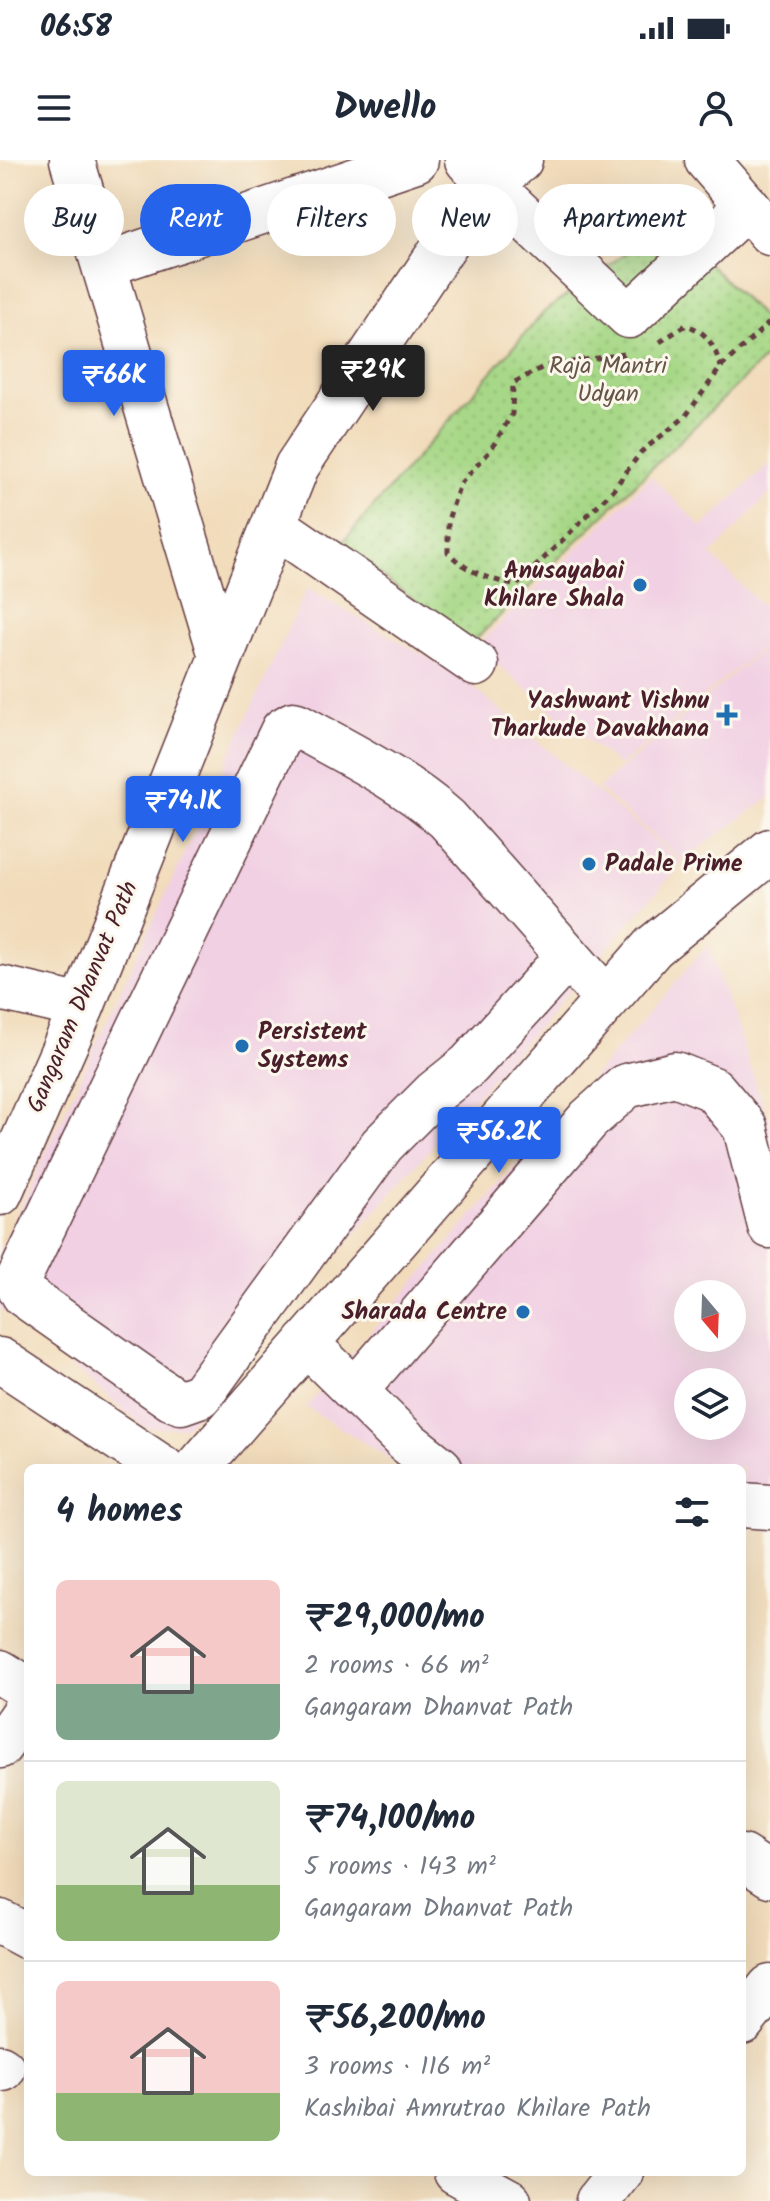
<!DOCTYPE html>
<meta charset="utf-8">
<style>
:root{--surface:#fff;--page:#f6f6f7;--text:#1f2937;--muted:#747a83;--line:#e0e1e3;--accent:#2563eb}
body{margin:0;font-family:Kalam,sans-serif;background:var(--page);color:var(--text);height:100vh;display:flex;flex-direction:column;font-size:30px;white-space:nowrap}
*{box-sizing:border-box;margin:0}
p{font-size:26px;color:var(--muted)}
.icon{flex:none;width:44px;height:44px;fill:none;stroke:currentColor;stroke-width:2;stroke-linecap:round;stroke-linejoin:round}
.map{position:relative;flex:1;overflow:hidden}
.sheet{position:absolute;left:24px;top:1304px;width:722px;height:712px;display:flex;flex-direction:column;background:var(--surface);border-radius:12px;box-shadow:0 8px 32px #0002}
.sheet>*{flex:none}
.banner{position:absolute;left:24px;top:24px;width:722px;height:72px;display:flex;gap:16px}
.needle{width:52px;rotate:161deg}
.controls{position:absolute;left:674px;top:1120px;display:grid;gap:16px}
.controls a{display:grid;place-items:center;width:72px;height:72px;border-radius:50%;background:var(--surface);box-shadow:0 8px 32px #0002;font-size:40px}
.price{position:absolute;translate:-50% -68px;padding:0 18px;border-radius:8px;background:var(--accent);color:#fff;font-size:26px;line-height:52px;filter:drop-shadow(0 2px 4px #0008)}
.price::after{content:'';position:absolute;left:50%;top:48px;width:24px;height:18px;margin-left:-12px;background:inherit;clip-path:polygon(0 0,100% 0,50% 100%)}
.price.active{background:#222;color:#fff}
ul{padding:0;list-style:none}
li{display:flex;align-items:center;gap:24px;height:200px;padding:0 32px}
li+li{border-top:2px solid var(--line)}
li span{display:grid;place-items:center;flex:none;width:224px;height:160px;border-radius:12px;color:#555}
li>.icon{margin-inline-start:auto}
span .icon{width:96px;height:96px;fill:#fffc;stroke-width:1}
li b{font-size:34px}
h2{display:flex;justify-content:space-between;align-items:center;height:96px;padding:0 32px;font-size:34px}
.chip{padding:0 28px;border-radius:36px;background:var(--surface);box-shadow:0 8px 32px #0002;font-size:28px;line-height:72px}
.chip.active{background:var(--accent);color:#fff}
.status{display:flex;justify-content:space-between;align-items:center;height:56px;padding:0 40px;background:var(--surface);direction:ltr}
.status svg{height:22px;fill:currentColor}
header{display:flex;justify-content:space-between;align-items:center;height:104px;padding:0 32px;background:var(--surface);font-size:36px;font-weight:700}
.map>svg:first-child{display:block}
.built{fill:#f1d0e3;fill-rule:evenodd}
.grass{fill:url(#grass-dots);stroke:#787c59;stroke-width:2}
.lines{fill:none;stroke-linecap:round;stroke-linejoin:round}
.minor-casing{stroke:#633b40;stroke-width:47}
.major-casing{stroke:#633b40;stroke-width:47}
.path{stroke:#633b40;stroke-width:5;stroke-dasharray:6 6;stroke-linecap:butt}
.minor{stroke:#fff;stroke-width:44}
.major{stroke:#fff;stroke-width:44}
.poi-dot{fill:#1f6fb2;stroke:#fbf7ec;stroke-width:3}
.labels{text-anchor:middle;dominant-baseline:central;stroke-width:6;stroke-linejoin:round;paint-order:stroke}
.park-label{font-size:24px;fill:#665647;stroke:#fbf7ec}
.poi-label{font-size:24px;font-weight:bold;fill:#4a1f2b;stroke:#fbf7ec;text-anchor:end}
.street-label{font-size:24px;fill:#4a1f2b;stroke:#fbf7ec}
</style>
<div class="status"><b>06:58</b><svg viewBox="0 0 49 12"><path d="M0 12V9h3v3zM5 12V6h3v6zM10 12V3h3v9zM15 12V0h3v12zM26 1h20v11H26zM47 4h2v5h-2z"/></svg></div>
<header><svg class="icon" aria-label="menu" viewBox="0 0 24 24"><path d="M4 6h16M4 12h16M4 18h16"/></svg>Dwello<svg class="icon" aria-label="person" viewBox="0 0 24 24"><circle cx="12" cy="8" r="4"/><path d="M4 21q1-7 8-7t8 7"/></svg></header>
<div class="map">
<svg width="770" height="2041" viewBox="0 0 770 2041">
<defs>
<pattern id="grass-dots" width="8" height="8" patternUnits="userSpaceOnUse" patternTransform="scale(2)"><rect width="8" height="8" fill="#a7d887"/><path d="M2 2h.1M6 6h.1" fill="none" stroke="#91b975" stroke-width="1.8" stroke-linecap="round"/></pattern>
</defs>
<rect width="100%" height="100%" fill="#fbf7ec"/>
<filter id="ink" filterUnits="userSpaceOnUse"><feTurbulence type="fractalNoise" baseFrequency=".0125" numOctaves="2"/><feDisplacementMap in="SourceGraphic" scale="16" xChannelSelector="R" yChannelSelector="G"/><feConvolveMatrix kernelMatrix="1 2 1 2 8 2 1 2 1" color-interpolation-filters="sRGB"/></filter>
<filter id="wash" filterUnits="userSpaceOnUse"><feTurbulence type="fractalNoise" baseFrequency=".006" numOctaves="4" result="noise"/><feDisplacementMap in="SourceGraphic" scale="32" xChannelSelector="R" yChannelSelector="G"/><feGaussianBlur stdDeviation="1.8" result="paint"/><feColorMatrix in="noise" values="0 0 0 0 0 0 0 0 0 0 0 0 0 0 0 0 0 1.4 0 .05"/><feComposite in="paint" operator="in"/></filter>
<g filter="url(#wash)">
<rect width="100%" height="100%" fill="#f1dbba"/>
<path class="built" d="M770 303V333L711 395 770 454V481L619 606 476 487 651 316 702 367Z
M307 428 460 516 682 703 185 1267 146 1268 0 1148V1092Z
M770 483V637L683 701 598 628Z
M708 785 770 964V1371L742 1359V1308H405L306 1247ZM688 1134H732V1178H688ZM688 1222H732V1266H688Z"/>
<path class="grass" d="M668 63 770 165V193L472 483 340 385 545 151Z"/>
</g>
<g filter="url(#ink)">
<g class="lines">
<defs>
<path id="minor" d="M72 0 221 496
M467 0 490 25 629 156 747 46
M104 105 416 0
M274 365 476 504
M568 796 469 905 434 933 382 985 201 1235 181 1242 171 1238 24 1135 20 1128 19 1118 283 570 293 564 297 565C349 594 403 620 447 659L607 840
M0 828 82 847
M0 1033 82 847 297 306 466 53 490 25 520 0
M306 1183 407 1282 440 1308
M0 1200 163 1308
M355 1231 589 959 626 926 675 914 713 929 745 967 770 1066
M197 1308 653 787 770 691
M742 1345 770 1347
M0 1512 28 1529
M0 1586 28 1546
M742 1697 770 1715
M0 1762 28 1777
M742 1862 770 1827
M0 1907 3 1909
M456 2012 509 2041
M598 2041 621 2012"/>
<path id="major" d="M707 0 770 73"/>
</defs>
<use href="#minor" class="minor-casing"/>
<use href="#major" class="major-casing"/>
<path class="path" d="M660 182 686 165C708 172 714 186 721 207
M624 194 545 206 513 223 512 254 490 291 460 324 448 360V392C467 413 490 419 516 426L613 330 641 292 685 257 721 207 770 162"/>
<use href="#minor" class="minor"/>
<use href="#major" class="major"/>
</g>
</g>
<g class="poi-dot">
<circle cx="640" cy="425" r="8"/>
<path d="M723 543h8v8h8v8h-8v8h-8v-8h-8v-8h8z"/>
<circle cx="589" cy="704" r="8"/>
<circle cx="242" cy="886" r="8"/>
<circle cx="523" cy="1152" r="8"/>
</g>
<g class="labels">
<g class="park-label">
<text x="608" y="206">Raja Mantri<tspan x="608" dy="28">Udyan</tspan></text>
</g>
<g class="poi-label">
<text x="624" y="411">Anusayabai<tspan x="624" dy="28">Khilare Shala</tspan></text>
<text x="709" y="541">Yashwant Vishnu<tspan x="709" dy="28">Tharkude Davakhana</tspan></text>
<text x="605" y="704" text-anchor="start">Padale Prime</text>
<text x="258" y="872" text-anchor="start">Persistent<tspan x="258" dy="28">Systems</tspan></text>
<text x="507" y="1152">Sharada Centre</text>
</g>
<g class="street-label">
<text transform="translate(83 837) rotate(-67)">Gangaram Dhanvat Path</text>
</g>
</g>
</svg>
<div class="controls">
<a><svg class="needle" viewBox="-14 -14 28 28"><path d="M0-13l5 13h-10z" fill="#e53935"/><path d="M0 13l5-13h-10z" fill="#747a83"/></svg></a>
<a><svg class="icon" aria-label="layers" viewBox="0 0 24 24"><path d="M12 4l9 5-9 5-9-5zM3 14l9 5 9-5"/></svg></a>
</div>
<b class="price active" style="left:373px;top:253px">₹29K</b>
<b class="price" style="left:114px;top:258px">₹66K</b>
<b class="price" style="left:183px;top:684px">₹74.1K</b>
<b class="price" style="left:499px;top:1015px">₹56.2K</b>
<div class="banner">
<a class="chip">Buy</a>
<a class="chip active">Rent</a>
<a class="chip">Filters</a>
<a class="chip">New</a>
<a class="chip">Apartment</a>
</div>
<section class="sheet">
<h2>4 homes<svg class="icon" aria-label="filters" viewBox="0 0 24 24"><path d="M4 7h16M4 17h16"/><circle cx="9" cy="7" r="2"/><circle cx="15" cy="17" r="2"/></svg></h2>
<ul>
<li><span style="background:linear-gradient(#f6c9c9 65%,#7fa58c 0)"><svg class="icon" aria-label="home" viewBox="0 0 24 24"><path d="M3 11l9-7 9 7M6 9v11h12V9"/></svg></span><div><b>₹29,000/mo</b><p>2 rooms · 66 m²</p><p>Gangaram Dhanvat Path</p></div></li>
<li><span style="background:linear-gradient(#dfe7d0 65%,#8fb573 0)"><svg class="icon" aria-label="home" viewBox="0 0 24 24"><path d="M3 11l9-7 9 7M6 9v11h12V9"/></svg></span><div><b>₹74,100/mo</b><p>5 rooms · 143 m²</p><p>Gangaram Dhanvat Path</p></div></li>
<li><span style="background:linear-gradient(#f6c9c9 70%,#8fb573 0)"><svg class="icon" aria-label="home" viewBox="0 0 24 24"><path d="M3 11l9-7 9 7M6 9v11h12V9"/></svg></span><div><b>₹56,200/mo</b><p>3 rooms · 116 m²</p><p>Kashibai Amrutrao Khilare Path</p></div></li>
</ul>
</section>
</div>
